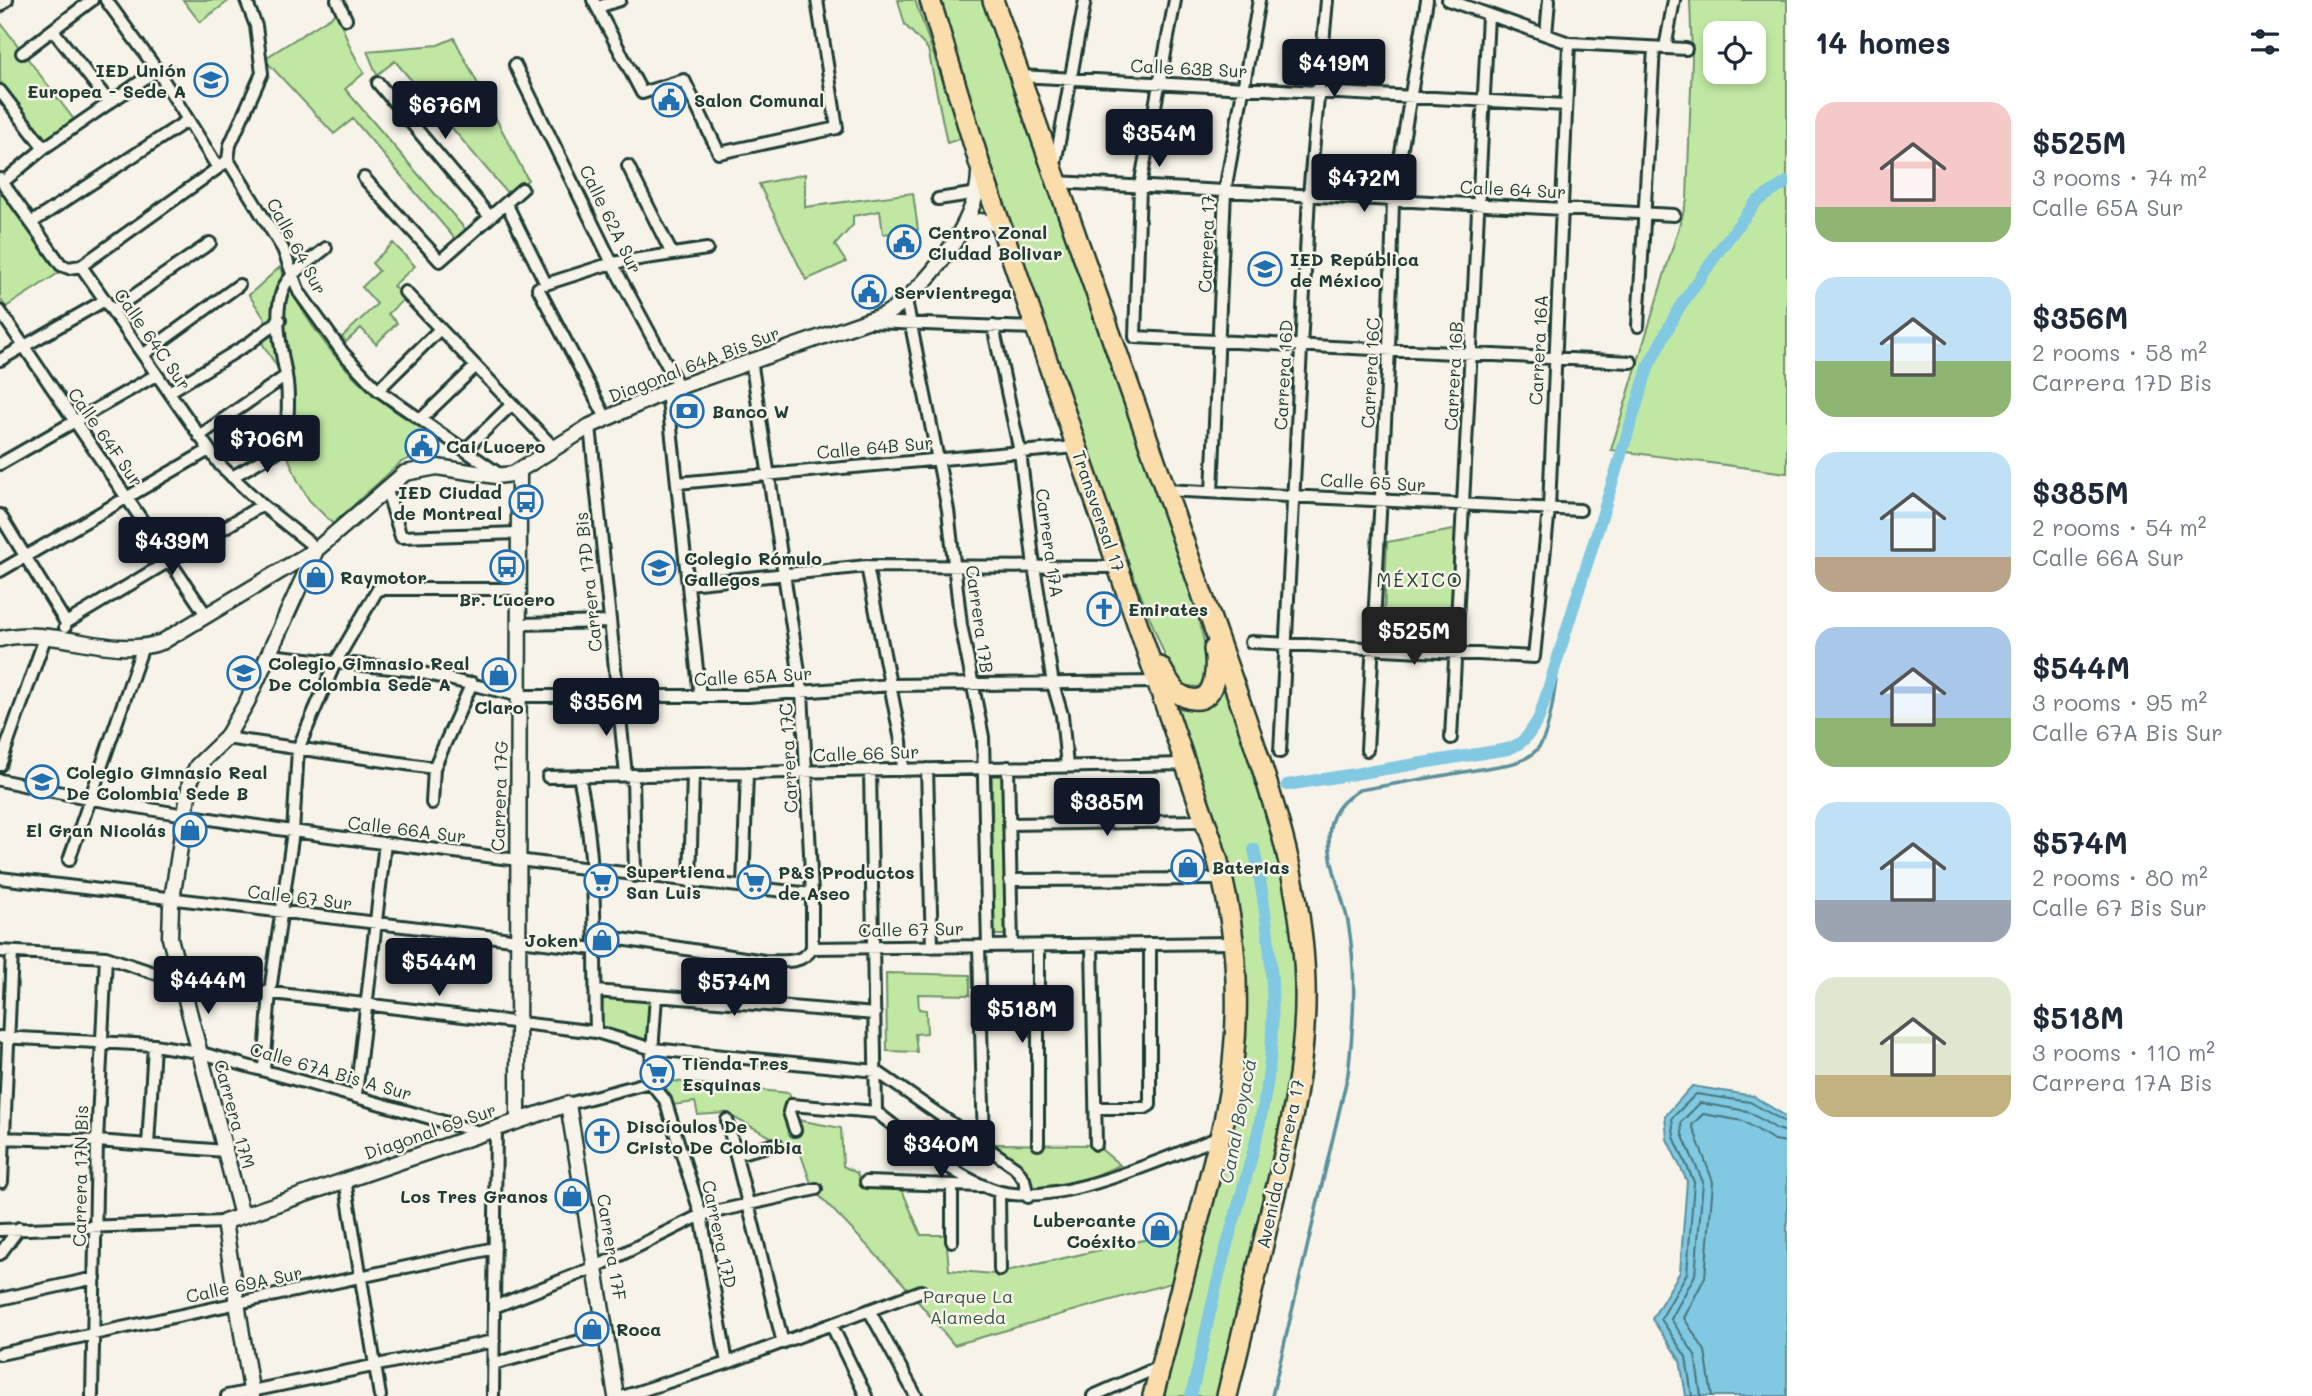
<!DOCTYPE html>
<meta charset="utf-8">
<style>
:root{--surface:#fff;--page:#f6f6f7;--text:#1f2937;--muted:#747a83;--accent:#111827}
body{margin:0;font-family:Mali,sans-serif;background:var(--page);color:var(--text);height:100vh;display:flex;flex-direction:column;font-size:26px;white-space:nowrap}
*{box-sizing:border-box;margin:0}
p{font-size:23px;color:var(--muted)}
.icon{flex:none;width:38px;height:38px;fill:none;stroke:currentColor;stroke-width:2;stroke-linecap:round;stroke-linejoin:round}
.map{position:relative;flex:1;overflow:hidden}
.drawer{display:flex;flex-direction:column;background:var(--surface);width:525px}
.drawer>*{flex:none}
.buttons{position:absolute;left:1703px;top:21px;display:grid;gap:14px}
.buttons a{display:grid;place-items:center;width:63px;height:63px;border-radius:14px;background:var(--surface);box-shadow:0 4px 10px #0003;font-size:35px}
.price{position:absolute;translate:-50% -60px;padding:0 16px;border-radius:7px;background:var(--accent);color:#fff;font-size:23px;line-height:46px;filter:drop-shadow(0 2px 4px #0008)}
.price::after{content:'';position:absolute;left:50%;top:42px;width:21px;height:16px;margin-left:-10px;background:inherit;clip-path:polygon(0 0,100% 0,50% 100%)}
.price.on{background:#222;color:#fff}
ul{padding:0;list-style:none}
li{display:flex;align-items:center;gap:21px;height:175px;padding:0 28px}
li span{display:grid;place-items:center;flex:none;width:196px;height:140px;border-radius:21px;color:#555}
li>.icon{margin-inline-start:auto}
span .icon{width:84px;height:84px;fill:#fffc;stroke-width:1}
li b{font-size:30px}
h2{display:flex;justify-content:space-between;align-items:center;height:84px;padding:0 28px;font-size:30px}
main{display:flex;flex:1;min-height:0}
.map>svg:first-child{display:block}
.green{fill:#c0e8a3;stroke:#70926c;stroke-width:2;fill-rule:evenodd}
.water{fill:#81c8e2;stroke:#5a909c;stroke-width:2}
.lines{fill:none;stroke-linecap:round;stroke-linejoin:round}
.shore{stroke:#46757a;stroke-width:2}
.stream{stroke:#5a909c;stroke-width:3.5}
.canal{stroke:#81c8e2;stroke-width:12}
.street-casing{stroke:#1f3d34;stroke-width:16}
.secondary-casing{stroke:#1f3d34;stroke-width:19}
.highway-casing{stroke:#1f3d34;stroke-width:24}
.street{stroke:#f7f3e8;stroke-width:10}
.secondary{stroke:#f7f3e8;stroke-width:14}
.highway{stroke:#faddab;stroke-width:19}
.labels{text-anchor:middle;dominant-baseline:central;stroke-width:5;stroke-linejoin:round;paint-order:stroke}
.street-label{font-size:18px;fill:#1f3d34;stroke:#f7f3e8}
.poi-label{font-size:18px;font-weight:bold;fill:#1f3d34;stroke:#f7f3e8;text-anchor:start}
.park-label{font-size:18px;fill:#375745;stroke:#f7f3e8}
.neighbourhood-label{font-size:19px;letter-spacing:2px;fill:#1f3d34;stroke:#f7f3e8}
.water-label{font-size:19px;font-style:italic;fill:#335957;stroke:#f7f3e8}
</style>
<main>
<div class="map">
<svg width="1787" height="1396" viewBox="0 0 1787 1396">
<rect width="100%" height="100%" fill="#f7f3e8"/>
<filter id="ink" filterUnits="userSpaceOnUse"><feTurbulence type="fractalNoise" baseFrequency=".0143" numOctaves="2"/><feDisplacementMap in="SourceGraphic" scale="14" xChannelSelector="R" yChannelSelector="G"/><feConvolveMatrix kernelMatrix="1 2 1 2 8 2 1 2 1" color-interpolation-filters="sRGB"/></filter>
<g filter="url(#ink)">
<path class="green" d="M183 0H230L200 22Z
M898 0H915L962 138 947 143 928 49 905 25Z
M937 0H984L1191 584 1208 660 1204 683 1199 687 1179 685 1169 666 1102 497 1004 210Z
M1690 0H1787V473L1611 450 1687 200 1692 58ZM1715 33H1754V72H1715Z
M337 13 351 49 364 73 345 89 466 230 456 240 353 119 334 134 264 59Z
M0 22 75 121 46 142 0 81Z
M454 38 528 180 508 194 395 61 377 75 367 51 438 45Z
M805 174V207L913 193 918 230 883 234 880 211 853 216V225L835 245 846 262 806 280 759 184Z
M0 186 60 272 6 307 0 299Z
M393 243 415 266 393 286 405 298 388 314 397 323 376 344 361 328 346 342 342 337 377 304 362 287 379 271 372 263Z
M280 267C303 319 341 372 388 406 403 418 422 427 438 437L434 460 413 457 401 462 333 524 309 500 297 479 289 459 284 378 257 335 270 327 249 295Z
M1459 529 1454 645 1383 642 1387 542Z
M1227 684C1245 738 1262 791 1276 846 1281 864 1288 883 1291 902 1315 1069 1257 1236 1219 1396H1163L1184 1307 1244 961C1237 874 1204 791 1177 708 1201 713 1216 705 1227 684Z
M992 776H1004L1006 935H993Z
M886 973 970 975V995L918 994 919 1009 926 1010 927 1033 915 1034 917 1052 887 1051Z
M603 998 651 1002 648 1043 601 1027Z
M663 1080 789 1093 798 1120 841 1128 843 1166 857 1173 861 1185 902 1190 921 1235H946L949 1270 993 1274 1184 1231 1171 1283 954 1345 902 1282 813 1189 800 1152 725 1113 698 1115 695 1102 673 1105Z
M991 1144 1096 1145 1120 1165 1076 1184 1033 1189 1019 1165Z"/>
<path class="water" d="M1692 1086 1753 1096 1787 1117V1396H1686L1680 1360 1652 1319 1680 1272 1687 1181 1667 1139 1665 1116Z"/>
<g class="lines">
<path class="shore" d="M1692 1396 1686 1357 1661 1319 1687 1273 1694 1182 1674 1137 1672 1118 1696 1094 1750 1102 1787 1123
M1701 1396 1695 1355 1671 1319 1695 1275 1703 1182 1682 1134 1681 1122 1700 1103 1747 1111 1777 1129 1787 1132
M1712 1396 1705 1351 1684 1318 1705 1277 1713 1182 1692 1125 1703 1114 1743 1121 1774 1140 1787 1142"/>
<path class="stream" d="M1272 1396 1348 1074C1354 1023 1357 972 1348 922 1342 892 1325 857 1330 827 1333 809 1345 799 1359 790L1510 764C1523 761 1534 756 1541 744 1553 723 1557 665 1562 639"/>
<path class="canal" d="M1287 785 1508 749C1525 743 1530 733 1539 718L1649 365 1679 308 1721 248 1756 202 1787 182
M1191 1396C1202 1353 1210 1309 1221 1267 1238 1202 1261 1137 1269 1070 1278 996 1269 921 1254 849"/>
<defs>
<path id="street" d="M106 0 157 70 218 168
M337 0 346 19
M593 0 642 93 684 80 719 153 837 128 817 0
M1175 0 1140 186 1135 337 1631 362
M1448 0 1569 43 1686 49
M0 6 7 0
M598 7 620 0
M53 30 109 102
M1546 35 1549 0
M1665 48 1674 0
M22 53 92 0
M515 65 612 263 679 387
M1019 76 1566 105
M378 83 490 217
M0 91 44 148
M228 160 283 249 299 292 343 353 378 390 502 476
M1055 164 1085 0
M628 166 672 254
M364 178 440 261 522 189
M0 179 61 265 69 268 81 266 218 168 228 160 230 145 262 73 256 26 246 0
M3 182 44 148 157 70
M1056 182 1674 215
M938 199 978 193
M506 203 546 284 612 263 707 249
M31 223 188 120
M81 266 220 465 262 505 317 549
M538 288 606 418
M405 292 555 449
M906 300 948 510 961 625 983 737 988 946
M113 310 210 243
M0 311 207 616
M871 322 1036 328
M993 326 1020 452 1034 566 1053 684 1062 715 1067 766
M1638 326 1654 48
M144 354 239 285
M0 360 105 300
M751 360 802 691 812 894V948
M378 390 440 329
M667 391 700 697
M169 392 248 344 280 320
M421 419 476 366
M590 426 626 775
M199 436 286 376
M466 449 512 404
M0 464 156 375
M232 477 286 446C287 423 290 398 286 375 281 350 273 314 283 289 290 272 312 260 326 248
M677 483 1076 447
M386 487 401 537 520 533
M1164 490 1580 510
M1212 492 1225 191 1259 0
M0 515 66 623 65 627
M867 566 901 741 903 770
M0 571 209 450
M688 584 867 566 1118 567
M66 623 262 505
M520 624 610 622
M1251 642 1534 657 1549 508 1569 43
M269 655 410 670 521 696H748L891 685 1158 682
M226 738 434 768
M1451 738 1488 16
M1367 750 1389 350 1393 200 1427 0
M1280 752 1309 195 1327 0
M0 765 46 635
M1008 767 1012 946
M927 769 932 947
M870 770 876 1112
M633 775 635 876
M579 776C598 862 594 944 596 1032
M548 777 1186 764
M0 780C145 812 292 832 439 850 563 866 688 881 812 894
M432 803 434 768 472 683
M1009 824 1205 821
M69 860 143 646
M0 878 595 949
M1010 880 1223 879
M690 882 693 774
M743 887 747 773
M595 935 764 961C782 961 802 965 812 948L1234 943
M1092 945 1096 1144
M979 946 984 1146
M1038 946V1144
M0 951 106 957 181 982 596 1032 653 1049 876 1071 1015 1167 1024 1179 1028 1197
M595 991 875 1014
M656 996 650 1082 665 1100 701 1215 727 1363
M0 1037 154 1045 198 1052 483 1133
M264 1070 270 991 293 832 298 749 335 663 378 589H520
M356 1095 385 843
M568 1104 650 1082
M1097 1108H1145L1150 1105V944
M876 1112C912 1139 948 1173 991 1189 1050 1212 1161 1159 1220 1137
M727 1120 783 1343
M795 1130 789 1112 791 1105 876 1112
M0 1138 97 1141 225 1151
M148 1145 154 1045
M737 1154 776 1144
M947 1165 966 1133
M345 1180 380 1396
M2 1182 12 952
M866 1182 981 1186
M952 1185V1241
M999 1192 1000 1270
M0 1230 224 1222
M0 1254 19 1228
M0 1299 95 1278
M494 1307 596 1267 701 1215 816 1189
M869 1310 916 1396
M832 1326 866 1396
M0 1354 495 1248
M493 1364 606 1334
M92 1396 97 1141 106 957
M227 1396 494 1341
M493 1396 496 1129
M625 1396 727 1363 921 1291
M1093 1396 1161 1366"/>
<path id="secondary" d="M961 233 980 221 1000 224
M0 639C54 625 110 660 162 642L317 549 405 473 437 467 496 476 513 474 590 426 667 391 884 315C924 293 979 221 979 173
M518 1121 519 471
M242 1216 170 938 171 906 190 782 197 766 226 738 247 702 316 550
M252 1396 224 1222 568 1104 616 1396"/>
<path id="highway" d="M930 0 979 162 1212 841C1241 933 1243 1027 1224 1121L1153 1396
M993 0 1245 716C1275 804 1303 891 1305 984 1307 1061 1289 1136 1271 1210 1257 1272 1242 1334 1227 1396
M1160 667C1166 676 1172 690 1181 695 1215 713 1218 671 1214 649"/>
</defs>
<use href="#street" class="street-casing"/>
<use href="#secondary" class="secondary-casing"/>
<use href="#highway" class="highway-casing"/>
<use href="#street" class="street"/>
<use href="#secondary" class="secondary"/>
<use href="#highway" class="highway"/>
</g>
</g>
<defs>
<symbol id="school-ring" viewBox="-11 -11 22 22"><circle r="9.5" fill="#f7f3e8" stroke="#1f6fb2" stroke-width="1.5"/><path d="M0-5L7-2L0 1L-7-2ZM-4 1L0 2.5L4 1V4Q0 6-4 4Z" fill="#1f6fb2"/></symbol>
<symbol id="civic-ring" viewBox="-11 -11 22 22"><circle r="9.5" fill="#f7f3e8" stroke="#1f6fb2" stroke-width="1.5"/><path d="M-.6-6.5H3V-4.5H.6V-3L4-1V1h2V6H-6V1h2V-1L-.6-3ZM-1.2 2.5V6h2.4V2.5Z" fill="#1f6fb2"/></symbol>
<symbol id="bank-ring" viewBox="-11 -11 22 22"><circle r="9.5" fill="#f7f3e8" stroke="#1f6fb2" stroke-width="1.5"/><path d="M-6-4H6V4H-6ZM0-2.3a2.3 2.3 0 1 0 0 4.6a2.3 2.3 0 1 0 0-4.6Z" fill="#1f6fb2"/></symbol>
<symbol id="bus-ring" viewBox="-11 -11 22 22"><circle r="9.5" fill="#f7f3e8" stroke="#1f6fb2" stroke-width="1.5"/><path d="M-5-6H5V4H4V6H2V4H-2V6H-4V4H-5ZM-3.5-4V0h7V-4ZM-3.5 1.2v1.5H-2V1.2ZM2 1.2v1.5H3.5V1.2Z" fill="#1f6fb2"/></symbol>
<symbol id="shop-ring" viewBox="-11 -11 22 22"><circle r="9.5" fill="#f7f3e8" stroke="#1f6fb2" stroke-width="1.5"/><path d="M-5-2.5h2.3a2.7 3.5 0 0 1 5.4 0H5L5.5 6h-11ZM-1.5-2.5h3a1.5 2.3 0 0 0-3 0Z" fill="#1f6fb2"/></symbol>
<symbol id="church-ring" viewBox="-11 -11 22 22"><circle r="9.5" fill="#f7f3e8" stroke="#1f6fb2" stroke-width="1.5"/><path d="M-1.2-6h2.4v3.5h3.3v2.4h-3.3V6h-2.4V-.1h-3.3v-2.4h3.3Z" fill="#1f6fb2"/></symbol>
<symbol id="supermarket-ring" viewBox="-11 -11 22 22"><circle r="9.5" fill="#f7f3e8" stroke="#1f6fb2" stroke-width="1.5"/><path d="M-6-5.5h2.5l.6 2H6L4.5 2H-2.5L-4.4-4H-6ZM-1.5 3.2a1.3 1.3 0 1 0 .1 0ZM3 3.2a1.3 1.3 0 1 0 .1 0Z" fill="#1f6fb2"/></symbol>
</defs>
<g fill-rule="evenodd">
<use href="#school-ring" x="192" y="61" width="38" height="38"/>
<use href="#civic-ring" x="650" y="81" width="38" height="38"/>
<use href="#civic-ring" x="885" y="223" width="38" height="38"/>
<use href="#school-ring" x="1246" y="250" width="38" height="38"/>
<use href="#civic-ring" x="850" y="273" width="38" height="38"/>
<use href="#bank-ring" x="668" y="392" width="38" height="38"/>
<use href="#civic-ring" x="403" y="427" width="38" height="38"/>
<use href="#bus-ring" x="507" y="483" width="38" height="38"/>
<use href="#bus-ring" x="488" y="548" width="38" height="38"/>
<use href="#school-ring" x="640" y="549" width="38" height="38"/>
<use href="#shop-ring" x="297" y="558" width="38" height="38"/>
<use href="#church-ring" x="1085" y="590" width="38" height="38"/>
<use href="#school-ring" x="225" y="654" width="38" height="38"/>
<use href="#shop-ring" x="480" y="656" width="38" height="38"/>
<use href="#school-ring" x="23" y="763" width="38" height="38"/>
<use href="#shop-ring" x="171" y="811" width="38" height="38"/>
<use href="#shop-ring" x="1169" y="848" width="38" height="38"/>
<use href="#supermarket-ring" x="582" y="862" width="38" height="38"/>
<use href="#supermarket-ring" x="735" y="863" width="38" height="38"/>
<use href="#shop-ring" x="583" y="921" width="38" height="38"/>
<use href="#supermarket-ring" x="638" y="1054" width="38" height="38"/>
<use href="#church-ring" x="583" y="1117" width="38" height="38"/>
<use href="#shop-ring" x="553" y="1177" width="38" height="38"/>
<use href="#shop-ring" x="1141" y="1211" width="38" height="38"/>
<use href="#shop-ring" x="573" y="1310" width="38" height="38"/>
</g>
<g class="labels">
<g class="street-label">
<text transform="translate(1189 68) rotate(3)">Calle 63B Sur</text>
<text transform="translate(1513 189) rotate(3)">Calle 64 Sur</text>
<text transform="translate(611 219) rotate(64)">Calle 62A Sur</text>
<text transform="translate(1206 244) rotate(-88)">Carrera 17</text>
<text transform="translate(297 246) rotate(62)">Calle 64 Sur</text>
<text transform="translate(153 339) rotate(55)">Calle 64C Sur</text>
<text transform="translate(1538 350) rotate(-87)">Carrera 16A</text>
<text transform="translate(694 364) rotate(-21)">Diagonal 64A Bis Sur</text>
<text transform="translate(1370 373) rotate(-87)">Carrera 16C</text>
<text transform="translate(1283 375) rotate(-87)">Carrera 16D</text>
<text transform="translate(1453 376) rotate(-87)">Carrera 16B</text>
<text transform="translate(106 437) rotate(55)">Calle 64F Sur</text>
<text transform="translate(875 447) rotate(-5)">Calle 64B Sur</text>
<text transform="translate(1373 482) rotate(3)">Calle 65 Sur</text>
<text transform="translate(1099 511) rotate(71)">Transversal 17</text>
<text transform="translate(1050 543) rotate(82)">Carrera 17A</text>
<text transform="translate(588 582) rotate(-96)">Carrera 17D Bis</text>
<text transform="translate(980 619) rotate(82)">Carrera 17B</text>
<text transform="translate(753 676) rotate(-3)">Calle 65A Sur</text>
<text transform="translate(866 753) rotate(-2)">Calle 66 Sur</text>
<text transform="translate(788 758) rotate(-93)">Carrera 17C</text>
<text transform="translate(499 796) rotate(-88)">Carrera 17G</text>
<text transform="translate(407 829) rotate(7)">Calle 66A Sur</text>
<text transform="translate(300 897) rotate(7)">Calle 67 Sur</text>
<text transform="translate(911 929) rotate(-1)">Calle 67 Sur</text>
<text transform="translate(331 1071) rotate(16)">Calle 67A Bis A Sur</text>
<text transform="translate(235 1114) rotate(75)">Carrera 17M</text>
<text transform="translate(430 1131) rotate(-19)">Diagonal 69 Sur</text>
<text transform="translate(1280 1164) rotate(-78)">Avenida Carrera 17</text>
<text transform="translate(80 1176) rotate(-89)">Carrera 17N Bis</text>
<text transform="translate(720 1234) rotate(78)">Carrera 17D</text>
<text transform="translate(612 1247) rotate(81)">Carrera 17F</text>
<text transform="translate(244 1284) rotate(-12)">Calle 69A Sur</text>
</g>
<g class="poi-label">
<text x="186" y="70" text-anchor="end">IED Unión<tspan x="186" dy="21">Europea - Sede A</tspan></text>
<text x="694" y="100">Salon Comunal</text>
<text x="928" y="232">Centro Zonal<tspan x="928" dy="21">Ciudad Bolivar</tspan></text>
<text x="1290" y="259">IED República<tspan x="1290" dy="21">de México</tspan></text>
<text x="894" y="292">Servientrega</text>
<text x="712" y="411">Banco W</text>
<text x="446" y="446">Cai Lucero</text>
<text x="502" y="492" text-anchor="end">IED Ciudad<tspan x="502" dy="21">de Montreal</tspan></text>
<text x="684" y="558">Colegio Rómulo<tspan x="684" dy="21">Gallegos</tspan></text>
<text x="340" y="577">Raymotor</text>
<text x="507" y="599" text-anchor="middle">Br. Lucero</text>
<text x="1128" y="609">Emirates</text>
<text x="268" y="663">Colegio Gimnasio Real<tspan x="268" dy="21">De Colombia Sede A</tspan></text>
<text x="499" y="707" text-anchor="middle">Claro</text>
<text x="66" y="772">Colegio Gimnasio Real<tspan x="66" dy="21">De Colombia Sede B</tspan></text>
<text x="166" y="830" text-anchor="end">El Gran Nicolás</text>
<text x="1212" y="867">Baterias</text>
<text x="626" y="871">Supertiena<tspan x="626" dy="21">San Luis</tspan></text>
<text x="778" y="872">P&amp;S Productos<tspan x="778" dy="21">de Aseo</tspan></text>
<text x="578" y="940" text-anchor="end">Joken</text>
<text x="682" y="1063">Tienda Tres<tspan x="682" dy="21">Esquinas</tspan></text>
<text x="626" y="1126">Discíoulos De<tspan x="626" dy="21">Cristo De Colombia</tspan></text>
<text x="548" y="1196" text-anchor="end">Los Tres Granos</text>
<text x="1136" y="1220" text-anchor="end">Lubercante<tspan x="1136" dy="21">Coéxito</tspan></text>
<text x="616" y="1329">Roca</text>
</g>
<g class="park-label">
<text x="968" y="1296">Parque La<tspan x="968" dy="21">Alameda</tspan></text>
</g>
<g class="neighbourhood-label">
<text x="1420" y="579">MÉXICO</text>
</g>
<g class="water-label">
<text transform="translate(1237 1121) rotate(-79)">Canal Boyacá</text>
</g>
</g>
</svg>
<div class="buttons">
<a><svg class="icon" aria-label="locate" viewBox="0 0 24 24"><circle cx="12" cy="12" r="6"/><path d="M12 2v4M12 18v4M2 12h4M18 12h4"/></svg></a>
</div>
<b class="price" style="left:1334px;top:99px">$419M</b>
<b class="price" style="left:445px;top:141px">$676M</b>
<b class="price" style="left:1159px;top:169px">$354M</b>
<b class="price" style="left:1364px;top:214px">$472M</b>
<b class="price" style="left:267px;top:475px">$706M</b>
<b class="price" style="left:172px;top:577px">$439M</b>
<b class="price on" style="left:1414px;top:667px">$525M</b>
<b class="price" style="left:606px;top:738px">$356M</b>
<b class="price" style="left:1107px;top:838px">$385M</b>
<b class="price" style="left:439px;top:998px">$544M</b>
<b class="price" style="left:208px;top:1016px">$444M</b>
<b class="price" style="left:734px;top:1018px">$574M</b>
<b class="price" style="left:1022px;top:1045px">$518M</b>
<b class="price" style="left:941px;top:1180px">$340M</b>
</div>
<section class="drawer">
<h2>14 homes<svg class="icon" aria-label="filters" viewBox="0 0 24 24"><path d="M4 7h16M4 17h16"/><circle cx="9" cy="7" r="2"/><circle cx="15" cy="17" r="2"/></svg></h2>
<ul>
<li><span style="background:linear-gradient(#f6c9c9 75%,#8fb573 0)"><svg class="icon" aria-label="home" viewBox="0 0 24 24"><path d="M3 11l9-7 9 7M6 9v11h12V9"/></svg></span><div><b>$525M</b><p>3 rooms · 74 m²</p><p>Calle 65A Sur</p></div></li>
<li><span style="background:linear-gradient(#bfe0f5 60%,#8fb573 0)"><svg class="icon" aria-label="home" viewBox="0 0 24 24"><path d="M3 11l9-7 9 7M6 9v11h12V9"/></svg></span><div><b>$356M</b><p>2 rooms · 58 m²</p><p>Carrera 17D Bis</p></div></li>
<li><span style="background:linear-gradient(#bfe0f5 75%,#b9a48a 0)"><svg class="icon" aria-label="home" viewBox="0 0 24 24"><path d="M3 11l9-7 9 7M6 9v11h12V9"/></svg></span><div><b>$385M</b><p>2 rooms · 54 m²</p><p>Calle 66A Sur</p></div></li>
<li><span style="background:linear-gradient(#a9c7e8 65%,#8fb573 0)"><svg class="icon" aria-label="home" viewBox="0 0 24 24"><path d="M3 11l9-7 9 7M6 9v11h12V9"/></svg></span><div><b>$544M</b><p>3 rooms · 95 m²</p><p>Calle 67A Bis Sur</p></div></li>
<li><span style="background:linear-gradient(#bfe0f5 70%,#9aa5b1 0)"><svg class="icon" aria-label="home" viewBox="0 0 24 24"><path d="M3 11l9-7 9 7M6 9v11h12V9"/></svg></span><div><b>$574M</b><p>2 rooms · 80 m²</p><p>Calle 67 Bis Sur</p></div></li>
<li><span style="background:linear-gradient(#dfe7d0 70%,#c2b280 0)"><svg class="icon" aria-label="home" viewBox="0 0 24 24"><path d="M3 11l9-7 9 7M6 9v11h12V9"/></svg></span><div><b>$518M</b><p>3 rooms · 110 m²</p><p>Carrera 17A Bis</p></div></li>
</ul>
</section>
</main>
